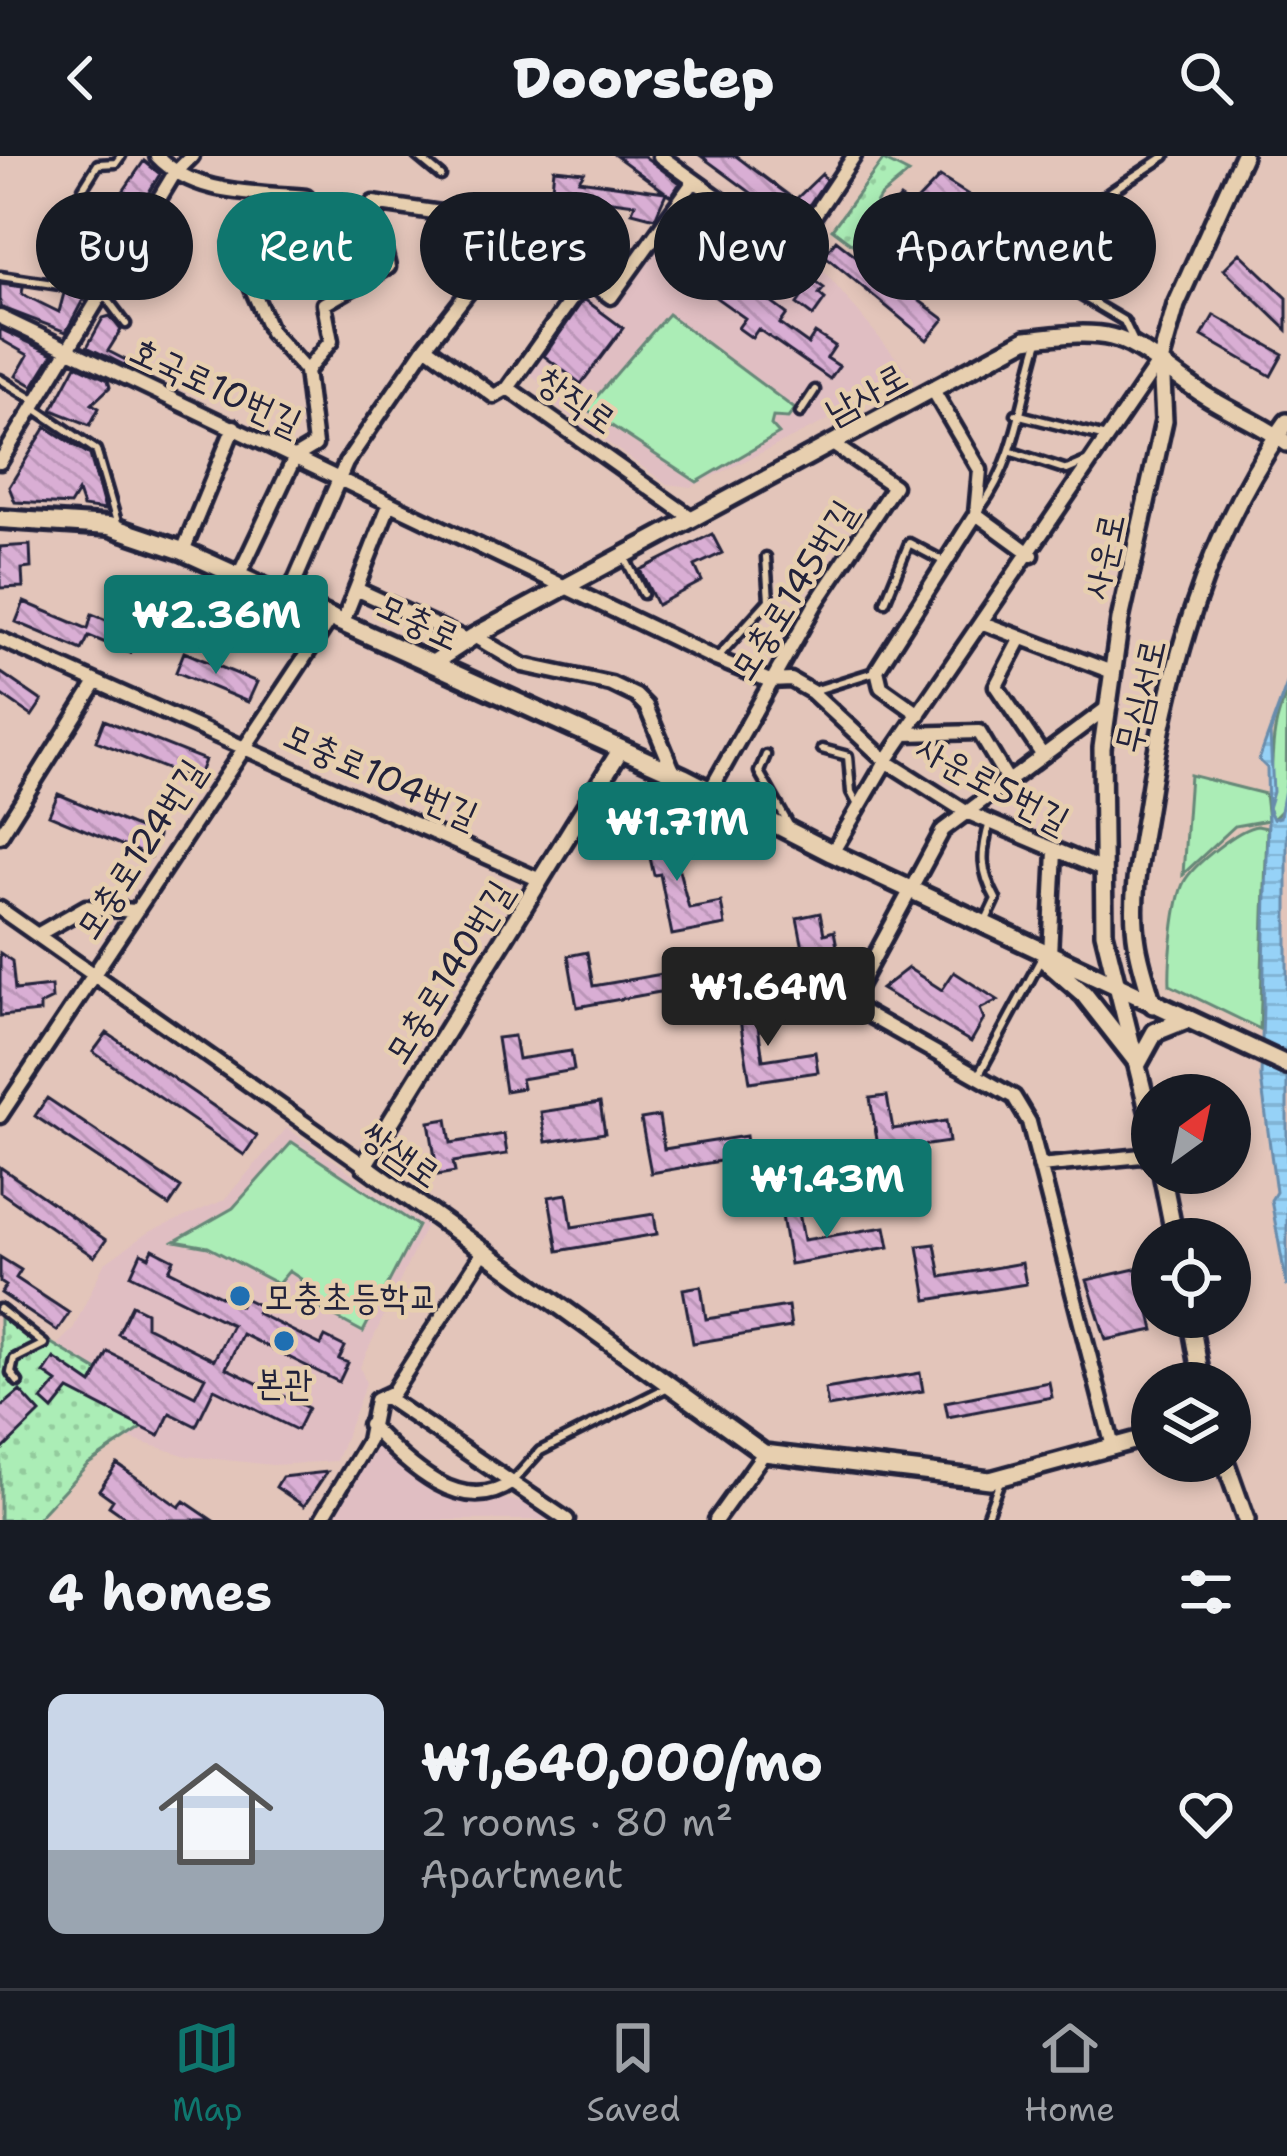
<!DOCTYPE html>
<meta charset="utf-8">
<style>
:root{--surface:#171b24;--page:#242831;--text:#f1f3f6;--muted:#9ea1a6;--line:#363941;--accent:#0f766e}
body{margin:0;font-family:"Shantell Sans","Poor Story",sans-serif;background:var(--page);color:var(--text);height:100vh;display:flex;flex-direction:column;font-size:45px;white-space:nowrap}
*{box-sizing:border-box;margin:0}
p{font-size:39px;color:var(--muted)}
.icon{flex:none;width:66px;height:66px;fill:none;stroke:currentColor;stroke-width:2;stroke-linecap:round;stroke-linejoin:round}
.map{position:relative;height:1364px;overflow:hidden}
.panel{display:flex;flex-direction:column;background:var(--surface);flex:1}
.panel>*{flex:none}
.banner{position:absolute;left:36px;top:36px;width:1215px;height:108px;display:flex;gap:24px}
.needle{width:78px;rotate:33deg}
.fabs{position:absolute;left:1131px;top:918px;display:grid;gap:24px}
.fabs a{display:grid;place-items:center;width:120px;height:120px;border-radius:50%;background:var(--surface);box-shadow:0 6px 18px #0003;font-size:60px}
.price{position:absolute;translate:-50% -102px;padding:0 27px;border-radius:12px;background:var(--accent);color:#fff;font-size:39px;line-height:78px;filter:drop-shadow(0 3px 6px #0008)}
.price::after{content:'';position:absolute;left:50%;top:72px;width:36px;height:27px;margin-left:-18px;background:inherit;clip-path:polygon(0 0,100% 0,50% 100%)}
.price.active{background:#222;color:#fff}
ul{padding:0;list-style:none}
li{display:flex;align-items:center;gap:36px;height:300px;padding:0 48px}
li+li{border-top:3px solid var(--line)}
li span{display:grid;place-items:center;flex:none;width:336px;height:240px;border-radius:18px;color:#555}
li>.icon{margin-inline-start:auto}
span .icon{width:144px;height:144px;fill:#fffc;stroke-width:1}
li b{font-size:51px}
h2{display:flex;justify-content:space-between;align-items:center;height:144px;padding:0 48px;font-size:51px}
.pill{padding:0 42px;border-radius:54px;background:var(--surface);box-shadow:0 6px 18px #0003;font-size:42px;line-height:108px}
.pill.active{background:var(--accent);color:#fff}
header{display:flex;justify-content:space-between;align-items:center;height:156px;padding:0 48px;background:var(--surface);font-size:54px;font-weight:800}
.dock{display:flex;justify-content:space-around;align-items:center;height:168px;border-top:3px solid var(--line);background:var(--surface);font-size:33px;color:var(--muted)}
.dock a{display:grid;justify-items:center;gap:6px}
.dock .active{color:var(--accent)}
.map>svg:first-child{display:block}
.built{fill:#e0bec2}
.grass{fill:#abedb6;stroke:#668878;stroke-width:3}
.park{fill:url(#park-dots);stroke:#668878;stroke-width:3}
.water{fill:url(#water-rules);stroke:#688cac;stroke-width:3}
.building{fill:url(#building-back-hatch);stroke:#22223b;stroke-width:3}
.lines{fill:none;stroke-linecap:round;stroke-linejoin:round}
.service-casing{stroke:#22223b;stroke-width:15}
.minor-casing{stroke:#22223b;stroke-width:21}
.tertiary-casing{stroke:#22223b;stroke-width:24}
.secondary-casing{stroke:#22223b;stroke-width:26}
.service{stroke:#e7cfaf;stroke-width:6}
.minor{stroke:#e7cfaf;stroke-width:12}
.tertiary{stroke:#e7cfaf;stroke-width:15}
.secondary{stroke:#e7cfaf;stroke-width:16}
.poi-dot{fill:#1f6fb2;stroke:#e7cfaf;stroke-width:4.5}
.labels{text-anchor:middle;dominant-baseline:central;stroke-width:9;stroke-linejoin:round;paint-order:stroke}
.street-label{font-size:36px;fill:#22223b;stroke:#e7cfaf}
.poi-label{font-size:36px;fill:#22223b;stroke:#e7cfaf;text-anchor:start}
</style>
<header><svg class="icon" aria-label="back" viewBox="0 0 24 24"><path d="M15 5l-7 7 7 7"/></svg>Doorstep<svg class="icon" aria-label="search" viewBox="0 0 24 24"><circle cx="10" cy="10" r="6"/><path d="M15 15l6 6"/></svg></header>
<div class="map">
<svg width="1287" height="1364" viewBox="0 0 1287 1364">
<defs>
<pattern id="park-dots" width="8" height="8" patternUnits="userSpaceOnUse" patternTransform="scale(3)"><rect width="8" height="8" fill="#abedb6"/><path d="M2 2h.1M6 6h.1" fill="none" stroke="#93cb9d" stroke-width="1.8" stroke-linecap="round"/></pattern>
<pattern id="water-rules" width="6" height="5" patternUnits="userSpaceOnUse" patternTransform="scale(3)"><rect width="6" height="5" fill="#96d2f7"/><path d="M0 2.5h6" fill="none" stroke="#81b4d5"/></pattern>
<pattern id="building-back-hatch" width="6" height="6" patternUnits="userSpaceOnUse" patternTransform="scale(3)"><rect width="6" height="6" fill="#d9aed4"/><path d="M-1 5l2 2M0 0l6 6M5-1l2 2" fill="none" stroke="#ba95b7"/></pattern>
</defs>
<rect width="100%" height="100%" fill="#e3c5ba"/>
<filter id="ink" filterUnits="userSpaceOnUse"><feTurbulence type="fractalNoise" baseFrequency=".00833" numOctaves="2"/><feDisplacementMap in="SourceGraphic" scale="24" xChannelSelector="R" yChannelSelector="G"/><feConvolveMatrix kernelMatrix="1 2 1 2 8 2 1 2 1" color-interpolation-filters="sRGB"/></filter>
<g filter="url(#ink)">
<path class="built" d="M690 46 730 70 812 101 913 222 692 331 667 328 539 239 545 230 525 216 583 136 612 155Z
M287 972 426 1069 360 1211 366 1227 336 1305 273 1309 187 1300 117 1279 53 1193 73 1173 104 1108 147 1077 224 1044Z
M373 1286 427 1329 538 1349 558 1364H327Z"/>
<path class="grass" d="M668 158 795 253 788 262 773 261 771 269 779 278 697 326 586 253Z
M1287 537 1286 650 1273 663 1268 652C1275 609 1267 579 1287 537Z
M1190 619 1265 638 1268 664 1235 670 1183 718Z
M1257 670 1267 672 1260 873 1170 829C1169 808 1174 745 1184 726 1193 709 1239 672 1257 670Z
M292 986 418 1070 363 1176 298 1141 301 1123 289 1115 278 1128 208 1091 175 1085 233 1052Z"/>
<path class="park" d="M883 4 909 17 880 41 852 88 832 73Z
M970 79 973 96 1010 125 998 139 956 109 945 111 962 81Z
M0 1150 13 1164 166 1256 87 1309 36 1364H0Z"/>
<path class="water" d="M1287 527 1270 578 1273 636 1268 652 1273 663 1280 661 1287 622V1131L1271 1044 1276 1036 1261 922 1268 664 1267 612 1259 604Z"/>
<path class="building" d="M616 0H644L680 27 671 40 666 37 655 62 632 56 635 48 605 44 596 36 552 31 554 13 584 16 579 24 665 36Z
M701 0H736L795 44 822 18 826 24 797 67 788 71 780 58Z
M144 5 160 18 129 69 109 56Z
M940 21 970 40 946 72 953 78 939 93 923 84 889 122 944 163 927 184 824 99 836 84 869 110 899 69 886 61 900 42 912 50Z
M165 54 177 65 170 73 185 86 175 97 147 110 157 124 146 134 127 116 150 87 159 90 151 76Z
M81 65 123 79 94 130 71 123 68 88 72 68Z
M744 73 824 132 819 138 825 143 813 160 797 148 801 142 780 127 768 144 787 158 780 168 808 188 815 177 835 190 827 202 839 210 830 223 758 173 752 182 738 172 745 162 674 112 688 93 721 116Z
M1240 97 1287 142V174L1224 113Z
M0 128 23 131 22 138 59 156 64 137 84 142 66 176 0 151Z
M584 143 623 172 581 228 544 200Z
M1214 159 1283 198 1271 220 1202 180Z
M110 160 121 174 108 195 137 210 135 214 87 191 103 162Z
M0 173 53 198 33 230 16 220 28 199 0 183Z
M76 209 108 224 110 231 92 248 99 252 90 269 52 254Z
M46 271 90 299 105 354 83 351 78 336 70 349 15 346 9 331Z
M712 378 722 397 695 410 702 425 657 449 640 414Z
M30 389 31 412 22 413 23 431 0 432V391Z
M24 446 88 473 92 458 141 478 130 497 89 480 82 494 16 466Z
M184 496 257 526 248 546 176 516Z
M0 516 42 545 32 560 0 538Z
M104 564 205 604 197 625 96 585Z
M58 638 158 680 150 701 49 659Z
M665 661 689 752 721 746 725 769 672 779 660 718 654 719 642 667Z
M820 757 824 778 834 775 842 817 809 823 797 762Z
M587 796 593 830 668 817 671 834 577 851 568 800Z
M0 797 12 805 15 834 51 830 52 843 40 849V856L0 860Z
M908 812 942 834 954 816 998 844 980 853 984 863 971 886 881 833Z
M753 836 763 904 815 896 818 916 750 926 736 839Z
M107 877 257 980 244 999 93 896Z
M514 880 518 903 571 895 574 914 521 923 523 932 505 935 497 882Z
M887 940 893 973 946 965 949 986 879 996 870 942Z
M47 942 181 1032 169 1050 35 960Z
M600 947 605 977 546 986 541 956Z
M659 960 664 993 746 980 749 1000 651 1017 641 963Z
M447 963 451 987 504 978 507 998 453 1006 455 1016 438 1019 429 966Z
M0 1011 106 1084 94 1101 0 1036Z
M567 1038 572 1071 654 1058 657 1078 558 1095 549 1041Z
M798 1051 804 1084 885 1071 889 1091 790 1108 781 1054Z
M935 1088 941 1121 1022 1107 1026 1128 927 1144 918 1090Z
M153 1093 174 1104 169 1114 240 1150 244 1142 260 1150 257 1157 321 1189 325 1181 345 1191 339 1203 348 1207 339 1226 242 1178 226 1212 308 1252 297 1274 214 1233 196 1270 170 1257 159 1280 69 1234 53 1254 42 1244 57 1226 44 1217 54 1202 92 1228 108 1196 195 1240 205 1221 118 1178 132 1149 146 1156V1170L214 1204 232 1169 131 1119 141 1097 149 1101Z
M0 1101 21 1114 16 1122 69 1157 57 1175 1 1137 6 1130 0 1126Z
M1139 1112 1154 1174 1106 1184 1087 1124Z
M701 1130 706 1163 788 1150 791 1171 693 1187 683 1133Z
M920 1217 923 1235 828 1251 825 1233Z
M1049 1226 1052 1241 948 1261 945 1246Z
M20 1235 40 1257 0 1296V1252Z
M117 1308 179 1351 184 1345 212 1364H129L109 1350 113 1344 99 1334Z
M327 1316 304 1350 276 1331 282 1321Z"/>
<g class="lines">
<defs>
<path id="service" d="M417 0 441 20
M83 32 98 8 116 7 121 0
M0 120 80 132 99 141
M104 139 126 168
M1134 186 1124 165 1051 122C1059 57 1115 35 1165 0
M0 223 36 245
M36 253 96 294 117 366
M800 257 815 234
M1016 258 1106 281
M1012 296 1067 314 1088 305
M981 351C1017 303 1021 241 1039 185
M626 404 643 438
M885 446 909 387 945 406
M716 503 769 444 766 401
M813 535 874 516
M822 593 848 600 851 636 859 651
M766 599 759 616 789 669
M986 764 996 743C980 714 981 697 990 666
M979 918 1040 805
M0 1153 44 1188 14 1203 11 1217 18 1226
M512 1326 540 1295 666 1232
M985 1364 1000 1325"/>
<path id="minor" d="M157 0C195 40 254 36 306 41
M660 0 759 71 788 82 804 75 854 0
M232 87 271 176 306 215 331 185 324 148 388 111 373 47 509 67 611 141 694 25
M0 161 716 503 770 525 791 524 812 536 886 605 966 656 1101 713
M426 190 494 240 508 232 693 363
M508 232 585 124
M933 234 980 314 976 358 1032 399
M0 306 174 18 192 0
M183 395 234 271
M239 419 295 301 315 289 306 215
M356 433 467 484
M288 441 346 307 426 190 516 75
M343 466 390 347
M983 467 1112 516
M474 480 523 509 611 528 636 540 646 550 674 617
M1021 482 996 530 1041 597
M0 483 540 724
M1107 552 943 674 849 848 1014 941 1029 966 1113 1291
M919 558 881 531 877 514 976 358
M905 578 979 576 1007 623
M710 635 816 447 894 330 834 289
M0 680 96 527
M832 697 886 605 1160 204
M0 753 364 1009
M37 779 86 751 135 755
M1050 799 1055 695
M0 960 332 460
M1040 1010 1152 999
M384 1240 567 1364
M369 1269C403 1303 460 1364 512 1326
M321 1364 368 1285 376 1244 393 1236 485 1094
M716 1364 764 1297"/>
<path id="tertiary" d="M433 507 474 480 1026 183C1125 170 1121 181 1197 234 1225 254 1259 266 1287 287
M621 593 364 1009 764 1297 990 1324 1152 1280
M1153 849C1148 829 1140 808 1137 787 1130 745 1139 700 1146 659 1167 521 1204 381 1287 266
M1152 970 1104 777 1102 592 1120 464 1164 265 1161 203 1176 149 1243 0
M1162 1017 1175 1083
M1190 1161 1202 1227
M1225 1305 1246 1364"/>
<path id="secondary" d="M0 363 109 370 183 395 683 621 832 697 1287 909
M1045 804 1084 838 1138 907 1155 876 1185 864"/>
</defs>
<use href="#service" class="service-casing"/>
<use href="#minor" class="minor-casing"/>
<use href="#tertiary" class="tertiary-casing"/>
<use href="#secondary" class="secondary-casing"/>
<use href="#service" class="service"/>
<use href="#minor" class="minor"/>
<use href="#tertiary" class="tertiary"/>
<use href="#secondary" class="secondary"/>
</g>
</g>
<g class="poi-dot">
<circle cx="240" cy="1140" r="12"/>
<circle cx="284" cy="1185" r="12"/>
</g>
<g class="labels">
<g class="street-label">
<text transform="translate(216 230) rotate(25)">호국로10번길</text>
<text transform="translate(866 237) rotate(-29)">남사로</text>
<text transform="translate(577 244) rotate(35)">창직로</text>
<text transform="translate(1103 400) rotate(-78)">사운로</text>
<text transform="translate(793 434) rotate(-58)">모충로145번길</text>
<text transform="translate(419 465) rotate(25)">모충로</text>
<text transform="translate(1140 540) rotate(-77)">무심서로</text>
<text transform="translate(381 619) rotate(24)">모충로104번길</text>
<text transform="translate(993 628) rotate(28)">사운로5번길</text>
<text transform="translate(140 693) rotate(-57)">모충로124번길</text>
<text transform="translate(448 816) rotate(-58)">모충로140번길</text>
<text transform="translate(401 998) rotate(35)">쌍샘로</text>
</g>
<g class="poi-label">
<text x="264" y="1140">모충초등학교</text>
<text x="284" y="1226" text-anchor="middle">본관</text>
</g>
</g>
</svg>
<div class="fabs">
<a><svg class="needle" viewBox="-14 -14 28 28"><path d="M0-13l5 13h-10z" fill="#e53935"/><path d="M0 13l5-13h-10z" fill="#9ea1a6"/></svg></a>
<a><svg class="icon" aria-label="locate" viewBox="0 0 24 24"><circle cx="12" cy="12" r="6"/><path d="M12 2v4M12 18v4M2 12h4M18 12h4"/></svg></a>
<a><svg class="icon" aria-label="layers" viewBox="0 0 24 24"><path d="M12 4l9 5-9 5-9-5zM3 14l9 5 9-5"/></svg></a>
</div>
<b class="price" style="left:216px;top:521px">₩2.36M</b>
<b class="price" style="left:677px;top:728px">₩1.71M</b>
<b class="price active" style="left:768px;top:893px">₩1.64M</b>
<b class="price" style="left:827px;top:1085px">₩1.43M</b>
<div class="banner">
<a class="pill">Buy</a>
<a class="pill active">Rent</a>
<a class="pill">Filters</a>
<a class="pill">New</a>
<a class="pill">Apartment</a>
</div>
</div>
<section class="panel">
<h2>4 homes<svg class="icon" aria-label="filters" viewBox="0 0 24 24"><path d="M4 7h16M4 17h16"/><circle cx="9" cy="7" r="2"/><circle cx="15" cy="17" r="2"/></svg></h2>
<ul>
<li><span style="background:linear-gradient(#c9d6e8 65%,#9aa5b1 0)"><svg class="icon" aria-label="home" viewBox="0 0 24 24"><path d="M3 11l9-7 9 7M6 9v11h12V9"/></svg></span><div><b>₩1,640,000/mo</b><p>2 rooms · 80 m²</p><p>Apartment</p></div><svg class="icon" aria-label="heart" viewBox="0 0 24 24"><path d="M12 20l-8-8c-3-5 5-10 8-4 3-6 11-1 8 4z"/></svg></li>
</ul>
</section>
<nav class="dock">
<a class="active"><svg class="icon" aria-label="map" viewBox="0 0 24 24"><path d="M3 6l6-2 6 2 6-2v14l-6 2-6-2-6 2zM9 4v14M15 6v14"/></svg>Map</a>
<a><svg class="icon" aria-label="saved" viewBox="0 0 24 24"><path d="M7 4h10v16l-5-4-5 4z"/></svg>Saved</a>
<a><svg class="icon" aria-label="home" viewBox="0 0 24 24"><path d="M3 11l9-7 9 7M6 9v11h12V9"/></svg>Home</a>
</nav>
